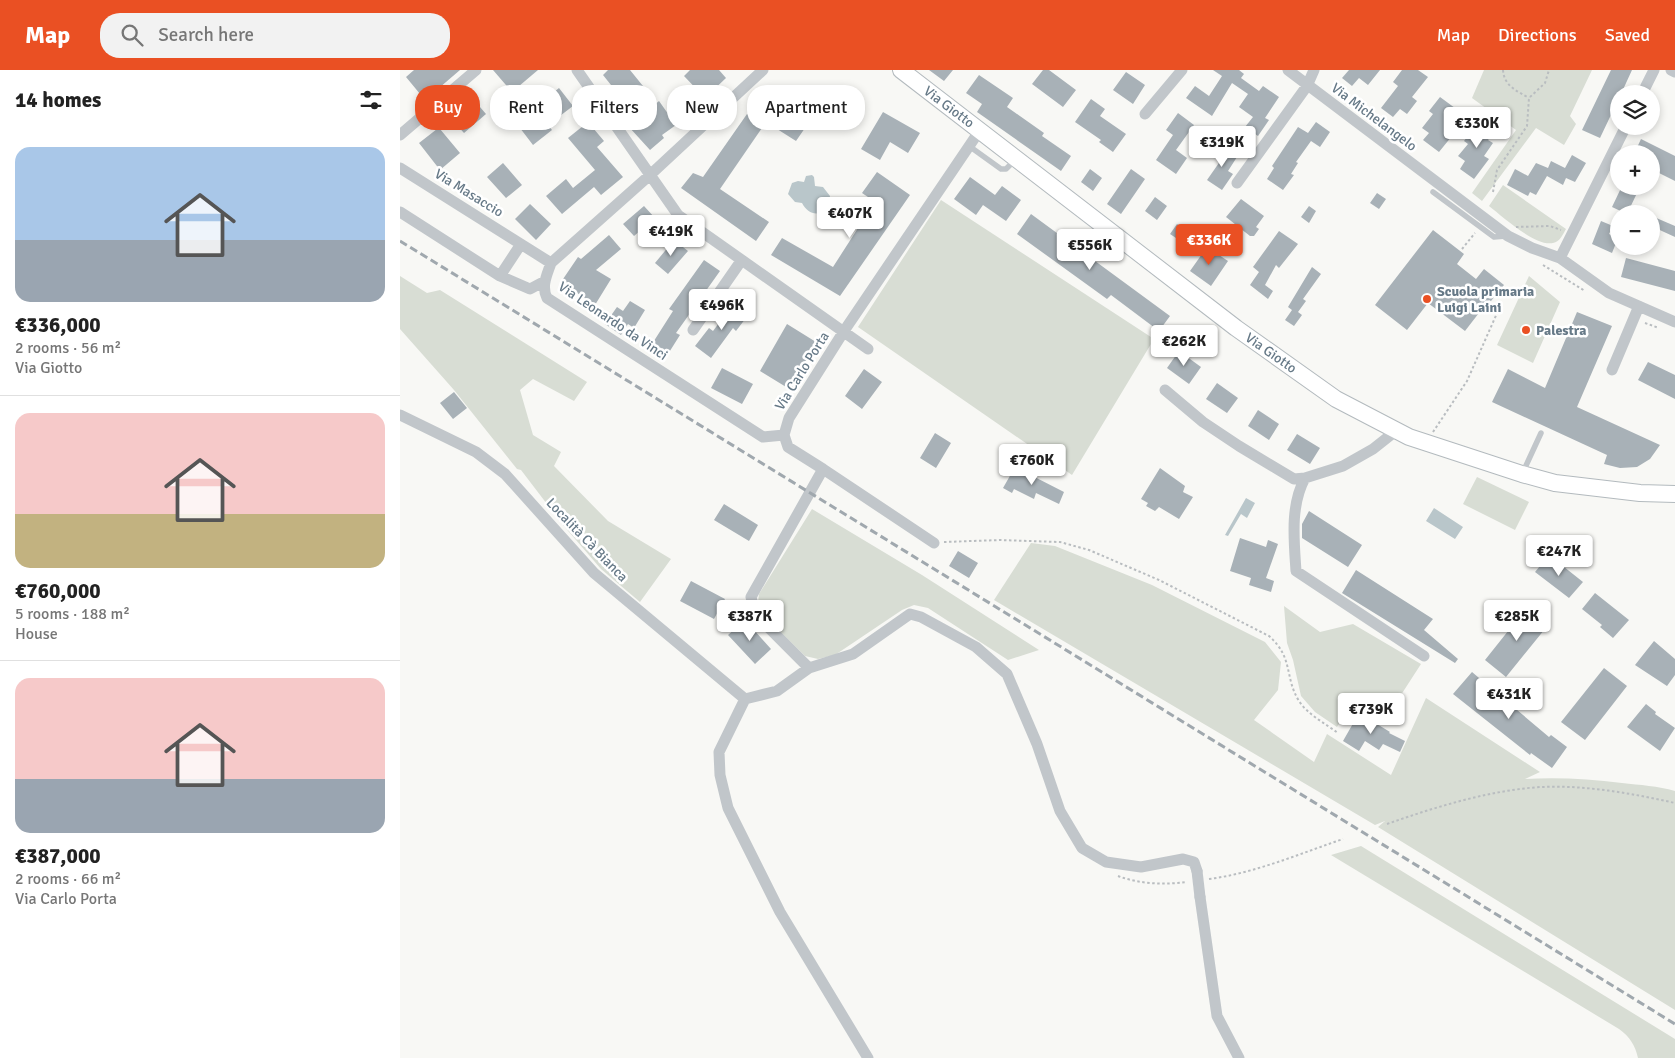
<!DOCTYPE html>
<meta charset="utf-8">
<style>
:root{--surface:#fff;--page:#f2f2f2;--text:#222;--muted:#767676;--line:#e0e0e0;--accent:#ea5023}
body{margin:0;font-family:Signika,sans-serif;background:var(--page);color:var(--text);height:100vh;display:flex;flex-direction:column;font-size:19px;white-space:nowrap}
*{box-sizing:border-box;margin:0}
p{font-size:16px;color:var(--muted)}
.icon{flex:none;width:28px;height:28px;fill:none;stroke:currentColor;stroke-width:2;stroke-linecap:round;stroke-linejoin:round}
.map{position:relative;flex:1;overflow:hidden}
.sheet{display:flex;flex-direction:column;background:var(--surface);width:400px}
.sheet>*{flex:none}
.banner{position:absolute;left:15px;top:15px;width:475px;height:45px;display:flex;gap:10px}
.controls{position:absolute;left:1210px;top:15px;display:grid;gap:10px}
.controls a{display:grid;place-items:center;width:50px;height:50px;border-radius:50%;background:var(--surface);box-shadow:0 2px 8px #0003;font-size:25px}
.price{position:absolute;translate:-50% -42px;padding:0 11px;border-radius:5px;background:#fff;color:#222;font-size:16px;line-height:32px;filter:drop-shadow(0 1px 2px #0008)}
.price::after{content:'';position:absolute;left:50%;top:30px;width:15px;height:11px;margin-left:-8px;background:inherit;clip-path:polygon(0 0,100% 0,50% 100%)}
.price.selected{background:var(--accent);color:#fff}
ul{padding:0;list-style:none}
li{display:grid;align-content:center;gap:10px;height:265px;padding:0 15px}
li+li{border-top:1px solid var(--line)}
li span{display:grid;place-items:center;height:155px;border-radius:15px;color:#555}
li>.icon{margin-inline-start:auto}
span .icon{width:90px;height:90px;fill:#fffc;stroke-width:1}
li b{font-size:21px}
h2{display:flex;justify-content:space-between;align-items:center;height:60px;padding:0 15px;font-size:21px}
.pill{padding:0 18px;border-radius:20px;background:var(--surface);box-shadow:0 2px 8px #0003;font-size:18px;line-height:45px}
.pill.selected{background:var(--accent);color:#fff}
header{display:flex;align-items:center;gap:30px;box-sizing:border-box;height:70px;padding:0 25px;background:var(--accent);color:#fff}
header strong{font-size:24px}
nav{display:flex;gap:28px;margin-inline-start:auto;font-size:18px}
.search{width:350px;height:45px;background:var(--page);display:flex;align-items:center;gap:12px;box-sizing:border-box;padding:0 18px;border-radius:20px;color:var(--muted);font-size:19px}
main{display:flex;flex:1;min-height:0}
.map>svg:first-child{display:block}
.green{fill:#d8ddd4}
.water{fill:#b9c6ca}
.building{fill:#a8b1b7}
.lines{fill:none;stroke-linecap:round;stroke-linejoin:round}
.secondary-casing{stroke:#b3babe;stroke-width:18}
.path{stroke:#b9bdc0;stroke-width:2;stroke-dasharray:2.5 2.5;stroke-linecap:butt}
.lane{stroke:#c1c6ca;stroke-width:5.5}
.street{stroke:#c1c6ca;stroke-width:11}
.secondary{stroke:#fff;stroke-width:16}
.rail{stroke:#a0a8ae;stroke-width:3;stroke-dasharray:8 4;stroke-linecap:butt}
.street-bridge{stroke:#c1c6ca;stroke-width:11}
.poi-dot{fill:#ea5023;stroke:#fff;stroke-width:2}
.labels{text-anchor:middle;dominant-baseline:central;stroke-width:5;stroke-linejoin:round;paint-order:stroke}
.street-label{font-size:14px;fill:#667987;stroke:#fff}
.poi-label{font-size:14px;font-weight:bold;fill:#667987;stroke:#fff;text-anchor:start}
</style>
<header>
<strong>Map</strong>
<div class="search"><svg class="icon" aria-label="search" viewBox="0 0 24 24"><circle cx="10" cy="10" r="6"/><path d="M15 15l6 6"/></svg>Search here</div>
<nav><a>Map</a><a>Directions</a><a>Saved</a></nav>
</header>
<main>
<section class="sheet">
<h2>14 homes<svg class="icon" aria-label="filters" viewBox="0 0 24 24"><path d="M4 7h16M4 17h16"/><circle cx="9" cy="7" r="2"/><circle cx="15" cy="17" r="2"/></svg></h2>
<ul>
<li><span style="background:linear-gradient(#a9c7e8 60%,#9aa5b1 0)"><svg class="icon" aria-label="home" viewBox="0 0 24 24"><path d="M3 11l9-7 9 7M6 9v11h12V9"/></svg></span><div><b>€336,000</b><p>2 rooms · 56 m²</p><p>Via Giotto</p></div></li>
<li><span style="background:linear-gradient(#f6c9c9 65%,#c2b280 0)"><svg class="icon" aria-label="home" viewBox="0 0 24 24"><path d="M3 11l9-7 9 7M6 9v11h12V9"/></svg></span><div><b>€760,000</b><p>5 rooms · 188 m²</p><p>House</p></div></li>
<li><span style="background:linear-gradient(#f6c9c9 65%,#9aa5b1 0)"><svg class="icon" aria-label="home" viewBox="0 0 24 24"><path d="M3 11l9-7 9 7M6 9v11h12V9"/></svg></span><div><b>€387,000</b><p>2 rooms · 66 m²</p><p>Via Carlo Porta</p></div></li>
</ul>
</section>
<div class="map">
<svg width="1275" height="988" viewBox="0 0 1275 988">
<rect width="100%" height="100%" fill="#f8f8f5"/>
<path class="green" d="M1084 0H1192L1170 46 1176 54 1164 75 1136 58 1082 131 1072 123 1116 60 1072 28Z
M1103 115 1166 159C1163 164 1160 172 1153 173 1136 177 1103 147 1089 136Z
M541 130 754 269 672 405 458 257Z
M0 206 27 223 40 220 187 312 174 331 133 309 120 320 133 365 161 382 154 396 208 451 271 489 240 532 201 499 163 455 121 400 117 399 54 320 0 259Z
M1129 206 1160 232 1133 293 1097 275Z
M1077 407 1129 432 1115 460 1063 434Z
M412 439 522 505 639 580 608 590 528 538 514 535 502 540 435 585 418 589 405 586 361 543 358 533 359 524Z
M631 473 655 476 752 515 865 572 881 592 878 620 854 650 914 692 927 664 991 705 1026 628 1140 702 1125 709C1158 707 1189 709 1222 713 1240 715 1258 716 1275 721V940L978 757 985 751 975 755 594 530Z
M884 536 920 562 953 554 1021 594 988 645 957 625 937 657 915 642 901 626 893 590 887 573Z
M961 776 1275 969V988H1238C1235 975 1230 967 1219 959L931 785Z"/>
<path class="water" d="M412 105 414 107 415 116 423 117 430 126 428 139C417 147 408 144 402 133L395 132 388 124 392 113 398 111 404 112 406 106Z
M846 428 855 433 847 448 841 444 828 466 825 465Z
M1034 438 1063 457 1055 469 1026 451Z"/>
<path class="building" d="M14 0H60L25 30 6 7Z
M93 0H138L112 22Z
M208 0H230L247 21 224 39 215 28 219 25 203 5Z
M290 0H319L326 8 305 28 284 6Z
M529 0H553L544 11Z
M643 0H649L676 20 663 37 632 14Z
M813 0H839L844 4 841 8 859 21 863 16 879 27 865 48 869 50 858 66 845 57 853 47 839 37 848 24 832 13 812 46 786 28 795 16 809 26 822 6Z
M949 0H980L968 15 959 8 952 16 942 8Z
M1002 0H1018L1028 7 1012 27 1017 31 1007 44 1000 39 993 47 981 38 998 16 993 12Z
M1211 0H1232L1221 24H1219V28L1200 68 1182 60Z
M726 2 745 15 733 34 713 20Z
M579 5 613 28 607 37 644 63 642 66 671 86 661 101 577 42 582 34 566 23Z
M159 18 173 36 148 55 152 60 133 75 110 45 128 30 134 38Z
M381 24 414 45 396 71 366 52 320 119 369 152 356 171 281 118 293 103 303 107 347 44 352 46 362 31 373 40Z
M1040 27 1059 41 1048 54 1056 61 1039 82 1023 70 1029 63 1022 58 1033 44 1029 41Z
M691 29 705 39 700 46 726 64 713 82 699 72 701 70 675 52Z
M74 30 86 44 64 63 52 50Z
M259 31 276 55 262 65 264 68 250 80 229 57Z
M483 42 520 63 508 83 490 72 480 90 461 79Z
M778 43 794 55 776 80 787 88 776 104 756 90 773 65 766 60Z
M1080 50 1095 61 1088 70 1093 73 1084 86 1089 89 1074 109 1060 99 1065 91 1058 86 1068 74 1064 71Z
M188 52 204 71 197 77 223 107 201 125 194 117 162 144 146 126 166 109 173 118 195 100 168 68Z
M916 52 930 62 920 77 911 71 896 92 898 93 891 104 894 105 883 120 867 109 874 98 872 96 898 57 908 63Z
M37 59H40L60 83 40 100 19 73Z
M1241 69 1275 86V111L1251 99V84H1234Z
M819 75 837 87 828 101 833 104 822 120 807 110 821 90 812 84Z
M1172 85 1186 93 1175 112 1166 108 1163 115 1147 106 1136 125 1130 122 1128 126 1107 115 1115 99 1128 106 1136 93 1148 98 1151 91 1165 98Z
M103 93 122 115 106 128 87 107Z
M690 99 702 108 693 121 681 112Z
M731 99 745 109 721 144 707 134Z
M477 102 510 125 440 226 371 185 382 168 433 197 467 144 461 142 471 129 462 123Z
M570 107 595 125 602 116 621 130 606 151 583 135 576 145 554 129Z
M1222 116H1228L1238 121 1227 144 1212 137Z
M977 123 986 129 979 139 970 133Z
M755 127 767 136 757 150 745 141Z
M841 129 864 146 856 157 859 159 854 166H850L826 147Z
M130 134 151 154 136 170 115 149Z
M244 136 255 148 234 166 223 154Z
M909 136 916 141 909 153 901 147Z
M631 144 770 246 759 261 711 225 707 229 617 164Z
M1254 147 1275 156V167L1251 156Z
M1201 151 1213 156 1209 164 1218 168 1212 183 1192 174Z
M777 154 792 164 785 174 770 164Z
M1033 160 1064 184 1057 194 1076 209 1084 199 1104 215 1091 231 1089 230 1065 261 1028 233 1007 260 975 235Z
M879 161 898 174 879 198 876 195 865 215 873 221 868 229 850 215 859 202 853 197Z
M209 165 221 179 196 200 211 209 195 235 161 212 178 187 181 189Z
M274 170 288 181 268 204 255 193Z
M807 177 828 191 811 216 790 201Z
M1226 188 1275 201V221L1221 207Z
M304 190 320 201 276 263 280 265 268 284 252 274 273 241 269 239Z
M912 197 921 204 903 229 906 231 898 242 902 245 894 256 885 250 892 240 888 237Z
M230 231 245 240 234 258 228 254 221 265 205 254 217 237 223 241Z
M334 233 349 244 336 261 333 258 311 288 295 276 309 258 313 261Z
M1177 242 1212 256 1177 337 1260 375 1250 389 1237 397 1220 398 1204 394 1207 385 1092 332 1108 299 1145 318Z
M387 254 416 272 391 320 360 301Z
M779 281 801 297 789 314 767 298Z
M1248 292 1275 305V329L1238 310Z
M322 298 353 314 342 334 311 318Z
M464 299 482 312 462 339 445 326Z
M817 313 838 328 827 343 806 329Z
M54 322 67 338 53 349 40 333Z
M858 340 879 354 869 370 848 356Z
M535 363 551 373 536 398 520 388Z
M897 364 920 378 910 394 887 380Z
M615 397 664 422 659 434 636 423 634 429 614 419 612 423 603 418Z
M760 398 785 416 783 422 793 427 779 449 759 437 755 441 746 436 748 433 741 429Z
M324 434 358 455 349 471 314 450Z
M909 441 962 475 948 497 902 468V454Z
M840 468 866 477 868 470 878 474 866 508 874 511 871 522 849 515 851 508 830 501Z
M558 481 578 493 569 508 549 496Z
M1149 485 1183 512 1169 528 1135 502Z
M956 500 1033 549 1024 560 1058 589 1055 593 942 523Z
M291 511 325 529 314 549 280 531Z
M1195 523 1229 550 1213 568 1200 557 1202 555 1182 539Z
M1128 536 1149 554 1106 607 1085 590Z
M345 550 371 579 355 594 328 565Z
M1254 571 1275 589V605L1267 616 1235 595Z
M1204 598 1227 616 1185 670 1161 652Z
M1072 602 1149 667 1151 665 1167 677 1152 698 1131 683 1130 685 1053 624Z
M1246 634 1256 642 1255 644 1275 658 1260 681 1227 657Z
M959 643 990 662 989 663 1005 671 1000 682 983 674 979 680 965 671 959 681 943 671Z"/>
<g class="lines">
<defs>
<path id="secondary" d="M501 0 836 258 936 329 1009 367 1122 404 1155 413 1240 423 1275 424"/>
</defs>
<use href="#secondary" class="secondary-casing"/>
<path class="path" d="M1103 0C1104 16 1117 21 1129 28
M1093 122 1097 100 1127 56 1129 28 1145 13 1149 0
M1116 157 1150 156 1161 160
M1062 179 1075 163
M1143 195 1185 221
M1245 253 1259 258
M1033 362 1067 311 1098 241 1088 233
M544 472 600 470 660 472 689 480 759 510 869 566C894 588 884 607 899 631 907 644 926 654 938 663
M987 754C1030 739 1074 725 1120 719 1171 712 1225 722 1275 733
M718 806C739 814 765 815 787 812
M809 809C855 803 899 784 943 769"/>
<path class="lane" d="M569 76 601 99H606L616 89
M1033 122 1094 167 1106 166
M1123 402 1141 363"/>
<path class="street" d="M177 0 278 145 468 279
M363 0 250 105 151 193C147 205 141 216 147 228L363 367 384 365
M888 0 1108 166 1132 178 1160 188 1209 223 1275 252
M1271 0 1275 2
M1242 24 1254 0
M745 44 782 0
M0 65 76 0
M0 98 151 193
M837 113 907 16 914 0
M0 142 100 206 130 219 145 211
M1160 188 1226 56
M100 206 121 174
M293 260 341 191
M1212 300 1239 236
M765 320 803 352 839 376 894 409 905 408 943 396 973 379 997 360
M0 345 76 382 105 404 194 503 345 629
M423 399 534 473
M905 408C890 436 894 470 896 501L1024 586
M409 598 355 544 351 527 423 399 388 377 384 365 389 348 444 261 580 60
M800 827 817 946 839 988
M468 988 380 842 328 738 320 705 319 682 345 629 377 621 409 598 453 584 510 544 521 547 576 577 607 604 637 674 660 741 682 778 706 792 741 797 783 789 794 792 797 801"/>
<use href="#secondary" class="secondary"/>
<path class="rail" d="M0 171 1275 954"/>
<path class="street-bridge" d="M797 801 800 827"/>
</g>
<g class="poi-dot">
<circle cx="1027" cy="229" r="5"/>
<circle cx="1126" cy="260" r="5"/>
</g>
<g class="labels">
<g class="street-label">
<text transform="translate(549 37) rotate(37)">Via Giotto</text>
<text transform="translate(974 47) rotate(37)">Via Michelangelo</text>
<text transform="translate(69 123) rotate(32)">Via Masaccio</text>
<text transform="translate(213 251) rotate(34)">Via Leonardo da Vinci</text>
<text transform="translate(871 283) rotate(35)">Via Giotto</text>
<text transform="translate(402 301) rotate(-58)">Via Carlo Porta</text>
<text transform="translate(187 470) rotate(46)">Località Cà Bianca</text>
</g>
<g class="poi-label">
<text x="1037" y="221">Scuola primaria<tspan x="1037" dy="16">Luigi Laini</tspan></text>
<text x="1136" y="260">Palestra</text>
</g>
</g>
</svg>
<div class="controls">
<a><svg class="icon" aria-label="layers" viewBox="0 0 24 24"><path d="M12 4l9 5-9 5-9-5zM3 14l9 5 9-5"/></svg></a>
<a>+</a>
<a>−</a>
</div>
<b class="price" style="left:1077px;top:79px">€330K</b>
<b class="price" style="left:822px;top:98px">€319K</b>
<b class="price" style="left:450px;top:169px">€407K</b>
<b class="price" style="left:271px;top:187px">€419K</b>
<b class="price selected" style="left:809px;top:196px">€336K</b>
<b class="price" style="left:690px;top:201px">€556K</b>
<b class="price" style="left:322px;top:261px">€496K</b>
<b class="price" style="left:784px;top:297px">€262K</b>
<b class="price" style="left:632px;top:416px">€760K</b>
<b class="price" style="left:1159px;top:507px">€247K</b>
<b class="price" style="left:350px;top:572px">€387K</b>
<b class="price" style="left:1117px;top:572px">€285K</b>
<b class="price" style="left:1109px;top:650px">€431K</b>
<b class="price" style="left:971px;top:665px">€739K</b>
<div class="banner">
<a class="pill selected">Buy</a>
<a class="pill">Rent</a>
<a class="pill">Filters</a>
<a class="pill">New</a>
<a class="pill">Apartment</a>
</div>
</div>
</main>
